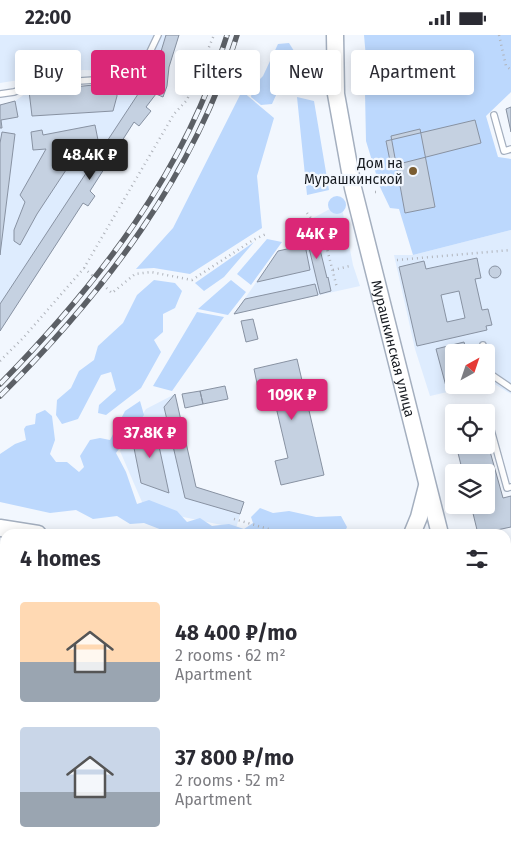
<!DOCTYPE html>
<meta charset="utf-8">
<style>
:root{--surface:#fff;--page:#f2f2f3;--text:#2b2b33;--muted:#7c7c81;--accent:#db2777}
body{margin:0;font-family:"Fira Sans",sans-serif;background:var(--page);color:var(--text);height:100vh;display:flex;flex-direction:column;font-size:19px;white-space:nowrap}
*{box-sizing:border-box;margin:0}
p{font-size:16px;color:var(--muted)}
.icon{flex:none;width:28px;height:28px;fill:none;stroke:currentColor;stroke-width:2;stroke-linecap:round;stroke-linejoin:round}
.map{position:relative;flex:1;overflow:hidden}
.drawer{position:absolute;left:0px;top:494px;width:511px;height:321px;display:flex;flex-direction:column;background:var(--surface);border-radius:15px 15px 0 0;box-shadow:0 2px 12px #0003}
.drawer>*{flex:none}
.hud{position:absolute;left:15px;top:15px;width:481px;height:45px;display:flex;gap:10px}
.needle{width:32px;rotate:40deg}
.fabs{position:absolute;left:445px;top:309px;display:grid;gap:10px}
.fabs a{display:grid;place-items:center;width:50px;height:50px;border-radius:5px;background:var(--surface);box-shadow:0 2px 12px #0003;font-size:25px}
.price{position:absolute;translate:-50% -42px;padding:0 11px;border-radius:5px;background:var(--accent);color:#fff;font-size:16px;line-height:32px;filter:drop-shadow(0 1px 2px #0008)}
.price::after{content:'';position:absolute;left:50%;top:30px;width:15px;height:11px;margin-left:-8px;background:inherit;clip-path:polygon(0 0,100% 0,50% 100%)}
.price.active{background:#222;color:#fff}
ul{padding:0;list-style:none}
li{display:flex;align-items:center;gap:15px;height:125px;padding:0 20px}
li span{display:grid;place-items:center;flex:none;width:140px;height:100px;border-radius:5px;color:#555}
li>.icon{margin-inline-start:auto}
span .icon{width:60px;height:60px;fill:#fffc;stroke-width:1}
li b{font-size:21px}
h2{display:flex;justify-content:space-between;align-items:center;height:60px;padding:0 20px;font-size:21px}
.chip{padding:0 18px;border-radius:5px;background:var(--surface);box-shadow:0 2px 12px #0003;font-size:18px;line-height:45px}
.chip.active{background:var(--accent);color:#fff}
.status{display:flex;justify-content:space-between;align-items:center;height:35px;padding:0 25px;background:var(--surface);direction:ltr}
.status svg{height:14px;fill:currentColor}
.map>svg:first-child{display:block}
.built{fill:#deecfe}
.green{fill:#bcd8fd}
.building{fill:#c5d1e1;stroke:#8892a2;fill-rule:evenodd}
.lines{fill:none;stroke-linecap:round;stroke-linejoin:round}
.service-casing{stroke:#a4afbf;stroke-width:8}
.tertiary-casing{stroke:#a4afbf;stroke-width:16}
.secondary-casing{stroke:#a4afbf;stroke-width:19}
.path{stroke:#b0b4bb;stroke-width:2.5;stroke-dasharray:1 4;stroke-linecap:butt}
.service{stroke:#fff;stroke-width:5.5}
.tertiary{stroke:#fff;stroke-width:14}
.secondary{stroke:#fff;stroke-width:16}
.tram{stroke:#5c6066;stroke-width:1}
.rail-casing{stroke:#5c6066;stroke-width:5.5}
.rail{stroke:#f2f7fe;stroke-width:4;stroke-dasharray:11;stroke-linecap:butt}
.poi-dot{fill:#7a5c30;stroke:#f2f7fe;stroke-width:2}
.labels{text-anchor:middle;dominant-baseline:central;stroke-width:4.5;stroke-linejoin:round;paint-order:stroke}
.poi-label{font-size:14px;fill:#171b21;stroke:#f2f7fe;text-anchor:end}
.street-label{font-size:14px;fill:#171b21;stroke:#f2f7fe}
</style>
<div class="status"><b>22:00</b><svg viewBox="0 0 49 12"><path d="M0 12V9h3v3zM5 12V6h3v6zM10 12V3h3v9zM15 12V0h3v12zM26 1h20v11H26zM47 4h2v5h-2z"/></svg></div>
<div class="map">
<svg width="511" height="814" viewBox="0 0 511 814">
<rect width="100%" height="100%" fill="#f2f7fe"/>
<path class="built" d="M0 0H179L169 32 167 51 163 62 156 59 147 72 151 76 139 91 134 88 90 156 95 161 88 171 83 168 0 296V70L15 66 29 56 116 48 118 36 83 35 0 48Z
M341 168 353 230 360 251 234 279 278 216 305 210 300 190Z
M511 195V359L491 347 486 348V318H454V350H478L430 361 415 314 394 220H413Z
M175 359 196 452 244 467 236 493 145 474 120 416 146 374Z"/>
<path class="green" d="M364 0H511V57L486 81 498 122 511 124V195L413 220 399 174 390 173 380 152 366 106 365 58 369 57Z
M289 8 299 24 287 43 274 46 277 58 272 69 261 70 251 62 253 51 263 41 278 9Z
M309 28 314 53 299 51Z
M242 56 274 83 257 141 262 193 190 239 154 233 136 234 173 193Z
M297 62 314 66 329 155 307 160Z
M328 170a9 9 0 1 1 18 0a9 9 0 1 1-18 0Z
M267 204 282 207 251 250 237 239Z
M254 207 224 242 204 256 195 248Z
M154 245 175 248 182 256 175 273 163 279V297L154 305 161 317 141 353 106 380 98 378 99 370 116 355 111 337 101 340 78 384 62 389 56 380 57 365 71 353 79 336 94 325 98 311 123 288 137 260Z
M231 245 246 257 228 280 198 274Z
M197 277 224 282 172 356 153 351Z
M140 366 144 380 116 418 126 437 137 469 149 465 177 476 187 487 200 483 212 491 229 489 244 494 253 488 251 482 260 473 273 478 289 476 316 482 341 481 347 492 344 499H204L182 494 162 495 144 488 130 489 117 481 93 484 76 475 50 478 0 467V419L15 409 26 405 24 394 26 391 35 389 36 379 45 375 52 381 55 405 50 419 56 427H67L79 437 84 432 80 421 90 405 100 403 110 405 125 376Z
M30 810H80L81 814H36Z
M101 810H162L164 814H99Z"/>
<path class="building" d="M166 0H179L169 32 167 51 163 62 156 59 146 72 151 76 139 91 134 87 90 156 95 161 88 171 83 168 0 296V269L144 50 150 53 160 38 155 36Z
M116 48 117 61 113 76 32 81 29 56Z
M15 66 18 82 1 85 2 93H0V70Z
M511 72V97L506 74Z
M475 85 481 108 391 131 386 106Z
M95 90 98 105 77 108 78 117H55L56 123 68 132 37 179 20 210 14 206V195L25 167 20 160 46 114 33 115 31 97 42 95 43 100Z
M420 94 435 172 405 178 391 101Z
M2 97 15 99 0 220V108Z
M314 190 327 243 328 242 331 256 320 259 304 192Z
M305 210 310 235 257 247 278 216Z
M477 223 481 243 475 244 482 275 488 274 492 290 486 291 487 295 417 311 399 232 424 226 426 234ZM459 256 465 283 447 287 441 260Z
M489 237a6 6 0 1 1 12 0a6 6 0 1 1-12 0Z
M315 249 318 260 234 279 245 264Z
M253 284 258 304 246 307 241 286Z
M464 307 467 318H454V350H467L447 355 436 314Z
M297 324 324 440 281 450 275 426 288 423 272 355 259 358 254 334Z
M225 351 228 364 203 369 200 356Z
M200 356 203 369 185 373 182 359Z
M175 359 196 452 244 467 240 479 185 463 164 372Z
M153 383 169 458 141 448 133 408 143 398 142 392Z
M486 402 503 463 511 461V492L478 499 471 470H486V438H463L456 410H486Z
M511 549V634L506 613V550Z
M80 810H100L82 814H81Z
M165 810H194L195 814H166Z
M384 810H414V814H384Z
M478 810H486L487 814H462Z"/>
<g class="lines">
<defs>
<path id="service" d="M0 59 14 57 35 49 138 42 158 0
M494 80 504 116 511 114
M483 310 485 318
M486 325 489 338 511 353
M488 384 507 453 511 452
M506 648 511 647
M506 767 511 765
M158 810 159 814
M375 810 376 814
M419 810 420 814
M445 810 446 814
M226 814V810"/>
<path id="tertiary" d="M506 731 511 752"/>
<g id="secondary">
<path id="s1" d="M335 0 336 59 353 153 440 499"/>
<path d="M0 493 38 499"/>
<path d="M412 499 419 482 427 451"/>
<path d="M0 518 5 528"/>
<path d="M506 529 511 528"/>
<path d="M0 681 5 640"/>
</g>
</defs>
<use href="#service" class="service-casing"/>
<use href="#tertiary" class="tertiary-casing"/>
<use href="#secondary" class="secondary-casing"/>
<path class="path" d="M499 0 506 31 511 35
M375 157H378
M307 178 313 186 321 190 337 253
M321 190 342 187
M397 225 511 215
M84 233 112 258 135 239 151 237 192 245 253 205 266 199
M333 235 350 231
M0 326 24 302 84 233 174 79 187 65 214 0
M234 484 286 499
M506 661 511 680
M500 810 501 814"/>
<use href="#service" class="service"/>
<use href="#tertiary" class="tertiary"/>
<use href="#secondary" class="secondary"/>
<path class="tram" d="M0 512 5 521
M0 536 2 586 0 603
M0 709 5 666"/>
<defs>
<path id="rail" d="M0 349C99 248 185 137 227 0
M0 361C103 259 194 141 237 0"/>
</defs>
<use href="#rail" class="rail-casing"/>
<use href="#rail" class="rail"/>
</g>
<circle class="poi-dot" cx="413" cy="136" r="5"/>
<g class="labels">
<g class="poi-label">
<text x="403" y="128">Дом на<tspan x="403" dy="16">Мурашкинской</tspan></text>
</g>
<g class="street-label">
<text stroke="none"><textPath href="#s1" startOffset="320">Мурашкинская улица</textPath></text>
</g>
</g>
</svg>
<div class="fabs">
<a><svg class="needle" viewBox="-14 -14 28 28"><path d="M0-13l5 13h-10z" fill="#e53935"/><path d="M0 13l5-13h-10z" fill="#7c7c81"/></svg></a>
<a><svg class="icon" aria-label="locate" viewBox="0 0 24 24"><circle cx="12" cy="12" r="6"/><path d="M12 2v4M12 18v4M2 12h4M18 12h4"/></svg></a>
<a><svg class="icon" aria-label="layers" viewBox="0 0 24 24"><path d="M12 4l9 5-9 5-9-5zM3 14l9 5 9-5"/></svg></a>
</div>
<b class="price active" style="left:90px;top:146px">48.4K ₽</b>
<b class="price" style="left:317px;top:225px">44K ₽</b>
<b class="price" style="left:292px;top:386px">109K ₽</b>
<b class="price" style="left:150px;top:424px">37.8K ₽</b>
<div class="hud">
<a class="chip">Buy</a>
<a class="chip active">Rent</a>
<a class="chip">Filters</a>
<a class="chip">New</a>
<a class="chip">Apartment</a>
</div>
<section class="drawer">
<h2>4 homes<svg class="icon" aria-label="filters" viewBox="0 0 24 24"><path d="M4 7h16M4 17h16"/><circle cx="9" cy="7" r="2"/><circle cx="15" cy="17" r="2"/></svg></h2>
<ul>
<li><span style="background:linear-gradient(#ffd9b3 60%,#9aa5b1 0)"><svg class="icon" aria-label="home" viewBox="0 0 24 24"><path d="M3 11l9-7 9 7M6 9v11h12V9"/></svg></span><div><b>48 400 ₽/mo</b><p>2 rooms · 62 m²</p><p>Apartment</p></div></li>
<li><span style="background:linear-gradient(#c9d6e8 65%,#9aa5b1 0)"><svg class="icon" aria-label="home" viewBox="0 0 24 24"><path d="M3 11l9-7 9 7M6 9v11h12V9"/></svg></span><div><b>37 800 ₽/mo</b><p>2 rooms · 52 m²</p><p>Apartment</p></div></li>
</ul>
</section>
</div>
